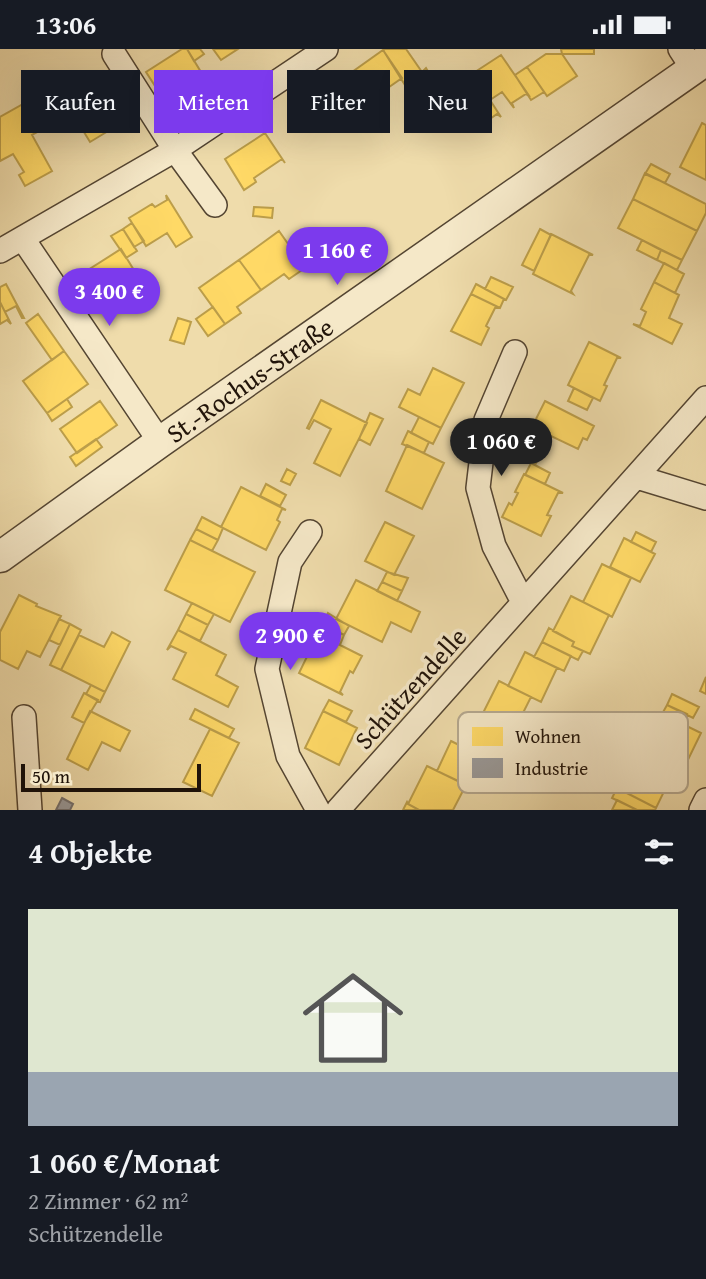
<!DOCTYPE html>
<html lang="de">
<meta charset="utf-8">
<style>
:root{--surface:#171b24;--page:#242831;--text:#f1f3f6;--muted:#9ea1a6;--line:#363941;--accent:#7c3aed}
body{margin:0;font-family:"Gentium Book Plus",serif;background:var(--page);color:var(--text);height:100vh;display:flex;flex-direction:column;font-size:26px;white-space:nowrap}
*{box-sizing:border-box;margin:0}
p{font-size:23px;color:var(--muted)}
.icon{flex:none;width:38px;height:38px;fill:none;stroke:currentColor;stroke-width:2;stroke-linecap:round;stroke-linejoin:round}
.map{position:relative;height:761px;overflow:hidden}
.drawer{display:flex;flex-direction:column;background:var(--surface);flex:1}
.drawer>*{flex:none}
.top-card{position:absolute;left:21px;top:21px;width:665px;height:63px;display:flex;gap:14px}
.scale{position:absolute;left:21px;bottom:18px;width:180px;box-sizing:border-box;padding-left:7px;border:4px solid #201309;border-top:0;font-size:19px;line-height:24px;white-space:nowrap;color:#201309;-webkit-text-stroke:5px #f5e8c8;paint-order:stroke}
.price{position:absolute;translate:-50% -60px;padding:0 16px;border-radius:24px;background:var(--accent);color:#fff;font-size:23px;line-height:46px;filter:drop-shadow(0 2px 4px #0008)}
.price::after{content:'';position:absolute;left:50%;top:42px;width:21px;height:16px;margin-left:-10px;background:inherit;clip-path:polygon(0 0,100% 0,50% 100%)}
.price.selected{background:#222;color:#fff}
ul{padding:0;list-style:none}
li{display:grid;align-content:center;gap:14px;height:371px;padding:0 28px}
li+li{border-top:2px solid var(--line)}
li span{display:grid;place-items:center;height:217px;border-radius:0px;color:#555}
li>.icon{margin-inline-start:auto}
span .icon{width:126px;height:126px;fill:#fffc;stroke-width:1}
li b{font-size:30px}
h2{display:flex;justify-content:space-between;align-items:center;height:84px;padding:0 28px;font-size:30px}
.tag{padding:0 24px;border-radius:0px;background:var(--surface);box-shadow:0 7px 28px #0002;font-size:24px;line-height:63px}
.tag.selected{background:var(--accent);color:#fff}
.status{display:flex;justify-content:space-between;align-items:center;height:49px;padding:0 35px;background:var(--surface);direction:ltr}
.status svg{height:19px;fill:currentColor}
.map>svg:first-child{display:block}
.homes{fill:#ffd966;stroke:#bc9e4a;stroke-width:2}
.industry{fill:#999;stroke:#75716e;stroke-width:2}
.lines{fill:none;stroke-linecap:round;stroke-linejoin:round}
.minor-casing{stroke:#544532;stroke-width:26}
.tertiary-casing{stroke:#544532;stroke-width:33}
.minor{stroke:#f5e8c8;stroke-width:23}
.tertiary{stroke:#f5e8c8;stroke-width:30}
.labels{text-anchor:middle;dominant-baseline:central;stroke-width:7;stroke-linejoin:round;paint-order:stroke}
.street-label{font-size:26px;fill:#201309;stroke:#f5e8c8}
.key{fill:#f5e8c8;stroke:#b5a88f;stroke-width:2}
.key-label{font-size:19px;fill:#201309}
</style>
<div class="status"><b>13:06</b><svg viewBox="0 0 49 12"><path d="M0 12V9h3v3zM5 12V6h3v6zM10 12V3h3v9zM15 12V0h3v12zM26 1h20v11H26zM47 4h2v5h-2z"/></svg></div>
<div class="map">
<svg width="706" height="761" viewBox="0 0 706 761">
<rect width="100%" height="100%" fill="#efdcab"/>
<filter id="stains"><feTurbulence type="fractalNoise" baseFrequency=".00286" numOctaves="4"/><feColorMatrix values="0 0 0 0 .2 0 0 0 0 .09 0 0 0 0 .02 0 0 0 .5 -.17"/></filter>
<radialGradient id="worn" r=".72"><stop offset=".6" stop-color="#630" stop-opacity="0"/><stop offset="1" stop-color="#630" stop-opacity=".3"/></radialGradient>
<path class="homes" d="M182 0H187L207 33 168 55V57L146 23Z
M187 0H200L204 5 194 12Z
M213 0H238L221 11Z
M385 0H406L422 23 426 19 429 24 416 33 414 30 405 36 383 1Z
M561 0H594V5H562Z
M383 1 402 29 372 50 376 56 361 66 338 33Z
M546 5H562L577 27 547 47 527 18Z
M501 6 530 48 526 45 512 54 514 59 502 43 490 51 501 68 497 65 480 77 482 82 452 38Z
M527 18 544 43 531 51 515 26Z
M429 24 437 35 415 50 405 36 414 30 416 33Z
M113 34 133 67 90 93 70 60Z
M437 35 445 47 423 62 415 50Z
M52 36 63 53 52 60 42 43Z
M39 46 50 64 34 73 39 82 32 86 52 122 25 137 19 126 24 123 13 105 0 112V68Z
M350 50 367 73 356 82 340 57Z
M312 54 322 70 314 75 304 59Z
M304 59 314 75 305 81 295 65Z
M702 74 706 76V131L680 118Z
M265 84 285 114 282 110 254 129 256 133 244 141 225 110Z
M651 115 670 125 665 134 645 125Z
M645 124 706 155V164L697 182 633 150Z
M166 146 192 188 176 198 167 184 146 197 129 169 152 155 155 158 167 151Z
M633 150 697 182 682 211 618 179Z
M254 158 273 159 272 169 253 167Z
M132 174 144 192 134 198 123 180Z
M123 180 137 202 126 209 111 187Z
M540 180 551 186 534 222 522 216Z
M279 182 305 219 289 230 284 225 261 241 239 211Z
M551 185 593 206H589L571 242 573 245 533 225Z
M309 190 322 207 305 219 293 202Z
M642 191 661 201 657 211 637 201Z
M121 200 148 244 125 258 131 253 122 239 98 253V257L80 226Z
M661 201 682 211 677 221 657 211Z
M239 211 261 241 237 258 241 264 225 275 199 239Z
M664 214 684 225 675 244 654 233Z
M491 228 513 238 506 251 485 240Z
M654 233 679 246 669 269 682 275 672 295 633 275 640 277 646 263 641 260Z
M6 235 24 269H22L16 257 5 263 0 253V238Z
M476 235 504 250 500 259 471 245Z
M471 245 500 259H495L486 277 489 279 481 296 451 282Z
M0 253 11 275 7 271 0 275Z
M213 258 225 275 208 287 196 270Z
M38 265 64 302 52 311 26 274Z
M178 269 191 273 184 295 170 291Z
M589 293 621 309H617L604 336 607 337 600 352 568 336Z
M64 302 88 335 47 364 23 332Z
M433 319 464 334 441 379 399 358 408 340 420 346Z
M574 339 593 349 587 361 568 352Z
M67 350 72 358 52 372 47 364Z
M321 351 367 374 340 427 314 414 331 380 314 371 309 380 307 379Z
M100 352 117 376 77 404 60 380Z
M545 352 594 377 587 391 583 389 578 400 547 385 538 404 540 406 519 395 529 374 533 376Z
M370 364 383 370 370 396 359 390Z
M419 368 441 379 433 395 411 384Z
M408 382 429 393 424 404 402 395Z
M96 390 102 398 76 417 70 408Z
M407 396 444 414 422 460 386 442Z
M520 396 540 406 535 416 515 406Z
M531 414 550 424 545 435 525 426Z
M287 420 296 425 290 436 281 432Z
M524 425 563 444H558L547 466 551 467 541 487 502 468 509 454 512 456 518 444 515 443Z
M266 435 286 446 280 457 260 447Z
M241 438 286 461 282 460 277 471 280 473 266 501 221 478Z
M202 468 223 479 218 491 196 480Z
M385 473 414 487 394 526 365 512Z
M196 480 218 491 212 502 190 491Z
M636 483 656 493 651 503 631 493Z
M624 489 655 505 640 533 610 518Z
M190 491 255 523 230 573 165 541Z
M602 515 631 529 612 568 583 553Z
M387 523 408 529 402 542 382 533Z
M356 531 420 563 411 583 391 573 382 593 336 570Z
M382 533 402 542 397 552 377 542Z
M19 546 37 555 36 557 61 567 40 608 27 602 18 620 0 611V583Z
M571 547 609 566 590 605 572 597 574 593 553 582Z
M192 554 214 565 208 576 186 565Z
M328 564 349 577 344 586 323 575Z
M186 565 208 576 200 592 178 581Z
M59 570 70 575 60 596 49 591Z
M70 575 81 581 61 621 50 616Z
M323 575 344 586 340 596 317 586Z
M549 579 574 593 572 597 583 602 578 611 542 593Z
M178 581 226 606 216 626 238 638 228 658 173 630 186 604 171 597 167 601Z
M112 583 130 593 105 643 61 621 79 586 104 598Z
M318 585 362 607 353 624 350 622 340 643 343 646 299 624Z
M542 593 571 607 564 622 534 608Z
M525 603 557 619 541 653 508 637Z
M706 628V645L700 642Z
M499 632 531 648 513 684 481 668Z
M91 636 105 643 100 653 86 645Z
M84 644 98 651 84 674 72 668Z
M672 645 699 658 693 669 667 656Z
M329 651 352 662 346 673 323 662Z
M667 656 687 665 682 675 662 665Z
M195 660 234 680 229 689 190 670Z
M90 662 130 682 120 702 102 693 88 721 67 710Z
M323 662 357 679 339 716 305 699Z
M662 665 701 684 682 723 643 704Z
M210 680 239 694 212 747 183 733Z
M451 692 487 710 473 739 437 722Z
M636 700 675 720 656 759 617 739Z
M427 717 466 736 453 761H419L408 755Z
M617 739 656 759 655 761H637L612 749Z
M617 751 637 761H612Z
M407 753 408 755 419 761H403Z"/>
<path class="industry" d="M62 749 73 755 70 761H56Z"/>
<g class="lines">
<defs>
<path id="minor" d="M680 0 693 20
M114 5 175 101 215 156
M23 190 160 393
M0 202 175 101 326 0
M515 303 486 371 478 439 494 497 523 553
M637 428 706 449
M310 483 290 513 267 620 288 707 318 761
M24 668 30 761
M338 761 706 349
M701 761 706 751"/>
<g id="tertiary">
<path id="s1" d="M0 508 160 393 706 11"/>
</g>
</defs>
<use href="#minor" class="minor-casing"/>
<use href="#tertiary" class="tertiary-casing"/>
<use href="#minor" class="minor"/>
<use href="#tertiary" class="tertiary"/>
</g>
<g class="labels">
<g class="street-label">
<text stroke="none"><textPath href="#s1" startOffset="306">St.-Rochus-Straße</textPath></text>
<text transform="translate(410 639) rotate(-48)">Schützendelle</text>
</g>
</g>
<rect x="458" y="663" width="230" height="81" rx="10" class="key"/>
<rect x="472" y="678" width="31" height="19" fill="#ffd966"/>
<rect x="472" y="709" width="31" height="20" fill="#999"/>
<g class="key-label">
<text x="515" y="694">Wohnen</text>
<text x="515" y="726">Industrie</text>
</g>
<rect width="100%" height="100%" filter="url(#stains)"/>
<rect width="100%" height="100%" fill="url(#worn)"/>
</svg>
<div class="scale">50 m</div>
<b class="price" style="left:337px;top:238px">1 160 €</b>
<b class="price" style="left:109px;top:279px">3 400 €</b>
<b class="price selected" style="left:501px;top:429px">1 060 €</b>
<b class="price" style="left:290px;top:623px">2 900 €</b>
<div class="top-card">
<a class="tag">Kaufen</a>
<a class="tag selected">Mieten</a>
<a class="tag">Filter</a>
<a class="tag">Neu</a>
</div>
</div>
<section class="drawer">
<h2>4 Objekte<svg class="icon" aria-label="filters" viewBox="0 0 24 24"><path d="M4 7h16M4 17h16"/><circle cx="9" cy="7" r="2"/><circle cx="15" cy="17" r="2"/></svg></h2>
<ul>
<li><span style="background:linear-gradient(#dfe7d0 75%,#9aa5b1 0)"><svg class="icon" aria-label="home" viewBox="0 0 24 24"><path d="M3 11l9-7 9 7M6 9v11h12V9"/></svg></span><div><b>1 060 €/Monat</b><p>2 Zimmer · 62 m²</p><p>Schützendelle</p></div></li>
</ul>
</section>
